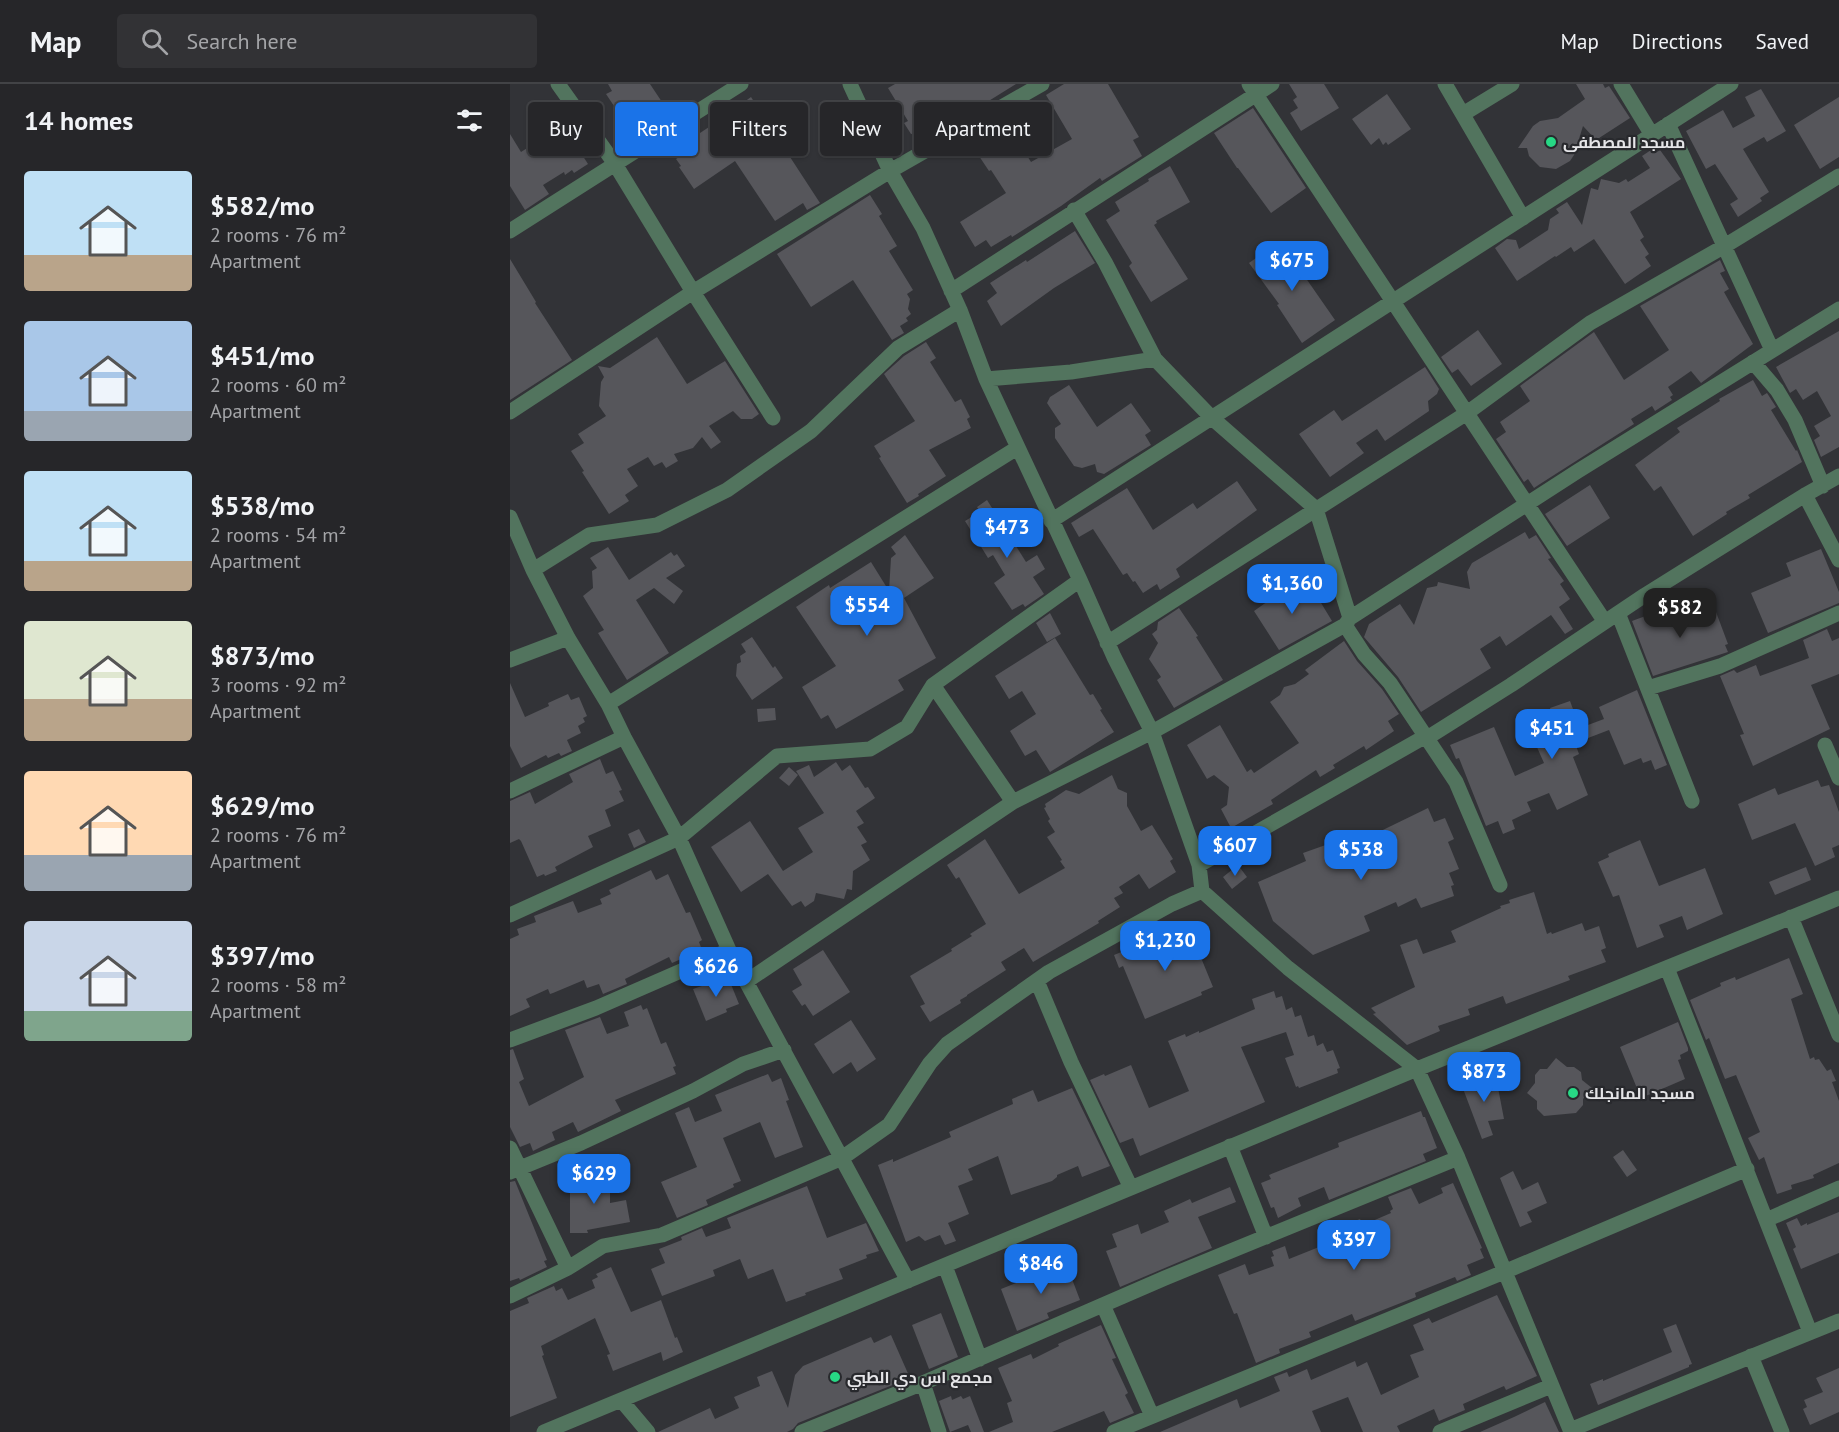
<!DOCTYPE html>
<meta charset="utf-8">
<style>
:root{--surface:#262629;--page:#323235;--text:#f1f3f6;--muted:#a4a5a8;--line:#424346;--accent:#1a73e8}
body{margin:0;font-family:"PT Sans",Cairo,sans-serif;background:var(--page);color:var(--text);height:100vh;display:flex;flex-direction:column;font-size:22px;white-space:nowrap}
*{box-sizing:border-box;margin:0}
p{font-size:20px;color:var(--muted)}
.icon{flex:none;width:33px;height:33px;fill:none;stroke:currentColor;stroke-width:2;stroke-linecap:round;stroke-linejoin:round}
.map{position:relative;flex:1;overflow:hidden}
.side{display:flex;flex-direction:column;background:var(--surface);width:510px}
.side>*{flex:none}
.hud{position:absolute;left:18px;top:18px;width:570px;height:54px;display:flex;gap:12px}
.price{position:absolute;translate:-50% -51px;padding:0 14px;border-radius:12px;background:var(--accent);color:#fff;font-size:20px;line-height:39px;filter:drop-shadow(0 2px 3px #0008)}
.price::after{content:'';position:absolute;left:50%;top:36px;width:18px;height:14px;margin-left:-9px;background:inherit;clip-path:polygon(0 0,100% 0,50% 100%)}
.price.selected{background:#222;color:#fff}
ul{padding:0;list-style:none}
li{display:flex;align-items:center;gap:18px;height:150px;padding:0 24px}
li span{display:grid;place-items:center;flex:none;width:168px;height:120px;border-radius:6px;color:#555}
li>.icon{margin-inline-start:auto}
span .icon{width:72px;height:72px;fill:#fffc;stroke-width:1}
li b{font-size:26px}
h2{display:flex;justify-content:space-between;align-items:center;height:72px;padding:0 24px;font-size:26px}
.tag{padding:0 21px;border-radius:6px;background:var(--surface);box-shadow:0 2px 4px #0004,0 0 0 2px var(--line);font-size:21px;line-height:54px}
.tag.selected{background:var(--accent);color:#fff}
header{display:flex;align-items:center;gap:36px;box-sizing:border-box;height:84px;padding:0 30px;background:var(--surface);border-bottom:2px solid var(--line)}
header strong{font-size:28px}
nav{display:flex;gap:33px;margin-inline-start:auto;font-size:21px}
.search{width:420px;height:54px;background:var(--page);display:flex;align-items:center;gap:15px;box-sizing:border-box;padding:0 21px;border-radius:6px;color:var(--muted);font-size:22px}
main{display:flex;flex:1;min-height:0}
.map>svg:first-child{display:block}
.building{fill:#56565b}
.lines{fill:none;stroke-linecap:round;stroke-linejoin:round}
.street{stroke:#52745e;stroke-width:15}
.poi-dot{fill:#27d885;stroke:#28292d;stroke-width:2}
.labels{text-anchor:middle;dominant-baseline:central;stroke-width:4.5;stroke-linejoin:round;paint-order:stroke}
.poi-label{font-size:16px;font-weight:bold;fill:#e5e5e8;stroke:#28292d;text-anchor:start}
</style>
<header>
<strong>Map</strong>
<div class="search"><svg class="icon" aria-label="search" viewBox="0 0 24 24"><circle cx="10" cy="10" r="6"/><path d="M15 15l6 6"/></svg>Search here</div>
<nav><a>Map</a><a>Directions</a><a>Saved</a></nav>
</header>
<main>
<section class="side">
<h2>14 homes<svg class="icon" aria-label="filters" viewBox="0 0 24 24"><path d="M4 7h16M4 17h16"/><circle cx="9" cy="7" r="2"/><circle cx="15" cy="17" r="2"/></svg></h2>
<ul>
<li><span style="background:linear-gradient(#bfe0f5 70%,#b9a48a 0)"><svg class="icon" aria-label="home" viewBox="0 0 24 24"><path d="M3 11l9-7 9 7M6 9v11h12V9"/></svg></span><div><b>$582/mo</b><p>2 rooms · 76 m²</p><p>Apartment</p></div></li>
<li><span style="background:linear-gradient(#a9c7e8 75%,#9aa5b1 0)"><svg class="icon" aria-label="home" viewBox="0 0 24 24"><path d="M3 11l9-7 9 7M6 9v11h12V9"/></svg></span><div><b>$451/mo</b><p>2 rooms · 60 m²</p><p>Apartment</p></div></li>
<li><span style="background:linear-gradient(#bfe0f5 75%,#b9a48a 0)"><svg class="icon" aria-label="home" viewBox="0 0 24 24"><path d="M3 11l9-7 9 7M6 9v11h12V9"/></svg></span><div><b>$538/mo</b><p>2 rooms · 54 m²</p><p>Apartment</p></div></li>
<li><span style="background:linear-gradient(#dfe7d0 65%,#b9a48a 0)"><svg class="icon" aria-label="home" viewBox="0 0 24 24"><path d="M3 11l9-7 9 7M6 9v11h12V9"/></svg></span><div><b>$873/mo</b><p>3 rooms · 92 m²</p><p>Apartment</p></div></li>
<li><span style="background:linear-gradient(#ffd9b3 70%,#9aa5b1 0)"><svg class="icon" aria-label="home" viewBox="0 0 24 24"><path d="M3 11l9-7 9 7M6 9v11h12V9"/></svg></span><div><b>$629/mo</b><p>2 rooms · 76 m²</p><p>Apartment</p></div></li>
<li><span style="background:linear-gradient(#c9d6e8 75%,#7fa58c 0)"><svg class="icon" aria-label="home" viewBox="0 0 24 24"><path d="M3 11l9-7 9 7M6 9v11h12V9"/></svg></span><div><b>$397/mo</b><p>2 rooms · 58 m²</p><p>Apartment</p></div></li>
</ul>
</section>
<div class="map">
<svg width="1329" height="1348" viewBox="0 0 1329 1348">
<rect width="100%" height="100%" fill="#323337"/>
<path class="building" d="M98 0H140L162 33 126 55 96 10 102 7Z
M385 0H506L432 46 401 50 394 39 398 37 378 4Z
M554 0H598L629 53 623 56 632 72 592 97 590 94 551 122 502 153 501 151 481 163 476 156 465 163 450 138 496 109 481 86 479 87 461 60 496 38 521 78 562 55 536 11Z
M779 0H814L829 24 791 47 780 29 788 24 783 16 787 13Z
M1066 0H1093L1095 4 1099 2 1120 34 1086 56 1073 42 1064 71 1060 77 1046 85 1030 83 1019 72 1017 64H1008L1023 42 1030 37 1048 34 1075 15Z
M1251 5 1276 47 1257 58 1254 53 1233 65 1259 108 1250 114 1252 117 1228 133 1220 120 1228 115 1205 80 1196 85 1176 47 1213 26 1223 44 1245 32 1235 13Z
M877 10 901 45 878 61 876 58 873 61 869 54 861 61 842 35Z
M241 13 310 119 297 126 293 119 265 137 225 77 184 105 169 83 171 82 166 75 185 62 182 58 190 54 187 51 199 43 212 62 219 29Z
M1329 13V73L1310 85 1284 41Z
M743 24 796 104 761 129 728 84H727L704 49Z
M53 41 78 80 64 89 62 86 55 91 54 88 33 101 39 110 15 126 0 102V50L11 68Z
M1144 64 1147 68 1150 66 1171 95 1120 128 1134 153 1130 156 1139 170 1135 173 1141 182 1115 200 1084 155 1064 168 1061 163 1046 173 1045 172 1007 197 985 164 997 155 1006 156 1009 165 1038 146 1040 135 1049 129 1046 125 1057 118 1072 141 1081 104 1088 106 1091 95 1109 99 1116 95 1118 98 1140 84 1132 72Z
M660 82 680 118 646 137 647 139 644 141 678 195 641 218 619 182 622 179 596 136 610 127 605 118 639 97 638 95Z
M360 111 372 130 369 132 387 162 379 167 403 206 397 210 400 215 398 225 401 230 396 234 398 237 390 242 394 249 382 256 343 196 301 223 267 170Z
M565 147 585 179 544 204 491 242 477 217 487 209 480 199 516 176 517 178Z
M770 157 825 236 792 259 767 221 769 220 739 179Z
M0 175 26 218 25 219 62 276 0 316Z
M1210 176 1215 187 1210 189 1219 205 1214 208 1243 260 1191 299 1181 287 1158 303 1163 311 1160 313 1162 316 1145 327 1142 322 1121 335 1124 340 1030 400 1024 404 1018 395 1014 398 986 355 996 348 990 338 1020 317 1010 302 1084 248 1114 296 1159 266 1130 222Z
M968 246 992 280 961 302 948 285 942 289 931 273Z
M1329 247V363L1311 373 1304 356 1310 352 1304 342 1321 332 1307 307 1293 316 1286 305 1280 309 1266 283Z
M147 253 177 300 215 277 249 330 242 335H231L223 327 199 342 211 358 201 365 192 353 183 364 164 370 168 377 156 384 152 378 144 382 138 373 117 385 128 402 115 411 119 417 99 430 72 388 74 387 61 367 74 359 68 350 96 332 89 322 91 298 94 293 88 282 100 284Z
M416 258 426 274 420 278 445 318 451 315 460 333 457 335 461 344 419 366 436 392 408 410 409 412 397 419 369 374 371 373 364 362 405 337 374 290 394 272Z
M915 283 929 305 927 310 918 317 919 327 875 357 867 345 846 359 854 369 820 393 789 350 824 326 832 337Z
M1243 296 1252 312 1257 309 1266 323 1261 326 1286 367 1287 366 1292 378 1238 411 1240 414 1216 428 1217 430 1183 452 1151 402 1144 407 1125 381 1170 348 1167 344 1210 317 1209 315Z
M559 301 587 343 621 319 641 347 635 351 641 361 594 390 587 388 585 380 572 384 564 382 545 354V344L551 340 537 319 540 313Z
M727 397 747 426 666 485 670 493 650 506 647 500 633 509 625 497 623 498 617 489 613 491 583 445 569 453 561 439 617 404 643 446 683 419 687 425Z
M1080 401 1100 434 1057 462 1035 430Z
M477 416 516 478 527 471 535 485 523 493 534 510 515 523 513 520 502 526 484 499 495 491 483 471 478 474 455 437 470 428 467 423Z
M1015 448 1019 455 1026 451 1041 474 1038 475 1054 497 1050 500 1060 515 1049 523 1063 545 1055 550 1041 531 996 562 990 552 970 565 981 584 911 628 888 593 854 553 859 540 890 520 904 541 917 504 927 502 928 498 960 505 957 488 962 479Z
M395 451 424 494 394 514 426 574 388 596 394 606 326 645 318 631 311 635 292 603 326 582 286 523 319 501 320 504 361 478 379 507 381 474 386 470 381 463Z
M98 463 119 496 161 468 164 472 167 470 175 482 156 494 173 507 164 520 144 504 126 516 159 569 117 596 88 549 94 546 73 512 83 504 82 487 87 484 80 474Z
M1311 465 1329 508V519L1258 549 1241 509 1281 492 1276 479Z
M786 497H788L795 508 802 504 822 537 769 566 744 527Z
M1198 519 1202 529 1206 528 1218 560 1215 561 1218 568 1143 592 1122 537 1149 527 1152 536Z
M669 524 688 552 686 553 713 596 664 624 647 596 651 593 639 575 648 559 642 550 647 546 648 538Z
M540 529 551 550 537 558 526 539Z
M1317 545 1322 557 1329 554V590L1301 601 1320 645 1243 682 1230 651 1234 650 1210 592 1224 586 1227 589 1246 581 1250 592 1299 574 1293 556Z
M242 553 263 584 265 582 273 594 242 616 226 592 227 580 231 578 230 572 236 568 231 560Z
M545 554 580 611 583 610 592 625 590 626 604 648 540 688 526 666 515 672 500 647 526 630 512 607 499 615 485 592Z
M834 557 847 577 872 605 889 630 878 637 884 647 856 666 854 662 823 681 825 684 810 693 806 686 761 716 763 720 721 744 711 725 717 721 719 703 704 691 697 695 677 661 710 641 737 688 741 685 744 689 789 659 760 618 770 611 774 603 785 600 799 590 795 586Z
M0 599 15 633 39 622 38 619 58 610 61 616 69 613 77 632 73 634 75 638 68 642 71 649 57 656 62 667 51 672 49 669 38 674 36 671 11 684 0 662Z
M1127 606 1157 681 1145 686 1141 676 1133 679 1131 674 1114 681 1099 646 1065 659 1069 670 1063 673 1078 711 1047 726 1039 709 1017 718 1021 727 1002 736 1005 745 993 750 988 737 976 742 949 674 946 675 940 661 984 643 1005 692 1034 679 1026 661 1049 650 1040 624 1060 617 1070 644 1094 635 1089 623Z
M265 624 266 636 248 638 247 625Z
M90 675 96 690 103 687 112 706 109 707 114 717 95 726 101 742 78 752 83 763 45 783 47 787 35 792 34 790 27 793 11 757 9 755 0 759V717L20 708 25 720 63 698 59 690Z
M326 678 332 687 340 681 355 704 358 703 365 714 346 727 354 739 347 743 357 758 351 761 360 776 343 787 342 806 337 805 334 815 306 809 304 817 295 823 291 817 282 822 258 790 231 808 201 763 240 737 273 787 303 768 288 744 314 729 286 687 299 681 304 693Z
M279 683 288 691 279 702 269 694Z
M602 691 608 705 617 709V722L631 747 642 741 663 775 660 777 666 788 639 805 629 790 609 803 613 809 604 814 610 823 588 837 589 839 523 878 514 864 491 878 496 886 457 911V912L450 916 451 919 420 938 410 922 415 920 400 892 442 867 441 865 462 852 460 850 476 840 449 793 446 795 437 781 475 755 509 810 555 784 550 777 552 776 537 753 545 748 538 737 540 735 534 724 536 723 535 720 556 706 569 710Z
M1308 696 1311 703 1319 701 1329 728V761L1322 764 1325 773 1305 782 1285 739 1242 756 1228 720 1265 704 1268 711Z
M918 724 924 738 935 734 944 755 938 758 949 785 939 789 944 801 941 802 944 812 911 824 906 814 888 823 886 818 854 832 860 847 803 871 763 837 748 798 796 777 793 769 841 752 844 760Z
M129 745 136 758 124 764 118 750Z
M1130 756 1149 802 1195 784 1213 830 1177 846 1172 832 1149 841 1154 853 1127 864 1109 811 1103 813 1088 778 1099 773 1098 770Z
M728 781 737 793 722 805 713 793Z
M1296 783 1301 796 1265 811 1259 798Z
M141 786 146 796 158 790 176 829 180 828 192 856 189 858 192 866 162 879 159 873 115 895 117 900 93 910 89 900 77 904 74 896 43 909 40 910 38 905 16 915 20 923 0 932V855L9 851 7 845 26 838 24 832 63 817 68 829 92 820 90 815 101 810 99 806Z
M1024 808 1037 850 1041 848 1042 850 1072 839 1075 847 1089 842 1096 864 1091 866 1096 878 1058 892 1060 896 996 920 993 912 958 925 960 931 928 942 930 947 897 961 863 930 866 929 861 924 905 903 890 861 907 855 913 870 946 858 941 847 991 824 990 822 1000 819 999 816Z
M678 842 703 903 691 908 692 911 635 935 613 882 609 884 604 871 665 846 666 847Z
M313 866 340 908 303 932 295 920 292 922 282 907 292 901 283 885Z
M1279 874 1293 910 1281 915 1300 975 1304 973 1305 976 1309 975 1317 987 1321 985 1326 997 1322 998 1329 1017V1079L1303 1091 1304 1094 1281 1101 1282 1105 1267 1110 1254 1073 1249 1076 1238 1054 1250 1048 1226 991 1215 995 1199 954 1196 956 1180 916 1211 902 1210 899 1225 893 1226 896Z
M218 893 229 920 216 925 217 928 196 937 183 905Z
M764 907 766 914 772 912 776 926 782 923 785 933 791 931 798 953 804 951 807 962 813 959 817 968 823 966 830 984 827 985 828 989 789 1004 788 1002 786 1003 775 974 784 971 776 948 731 963 755 1018 630 1072 623 1054 610 1059 580 996 594 990 595 992 621 981 639 1024 679 1007 658 957 675 950 676 953 689 947V949L745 925 742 915Z
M131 921 133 926 137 924 151 960 156 958 166 982 163 983 166 990 105 1016 111 1027 68 1048 63 1038 42 1048 45 1056 23 1067 20 1059 10 1063 0 1043V966L3 965 14 995 9 998 19 1022 74 993 55 946 90 933 97 950 119 942 114 928Z
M341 936 366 975 347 988 341 978 323 990 304 960Z
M1168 938 1178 964V967L1170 971 1171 975 1168 976 1175 995 1131 1014 1110 963Z
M1046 974 1057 983H1064L1071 988 1072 996 1082 1004 1073 1015V1021L1066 1029 1034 1032 1027 1025V1017L1017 1009 1025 999V991L1030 985H1037Z
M985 988 994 1035 978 1037 983 1051 972 1055 952 1002Z
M258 990 262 998 271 994 279 1016 276 1017 293 1063 265 1074 250 1038 213 1054 231 1097 223 1100 224 1103 196 1116 198 1121 167 1134 151 1098 187 1083 165 1029 179 1023 185 1038 212 1027 205 1011Z
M562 1004 600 1082 572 1093 568 1082 547 1091V1093L542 1097 501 1111 488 1072 458 1085 463 1096 448 1102 459 1130 438 1139 446 1157 435 1161 430 1151 415 1157 409 1152 396 1158 368 1081 383 1075V1078L441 1053 439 1048 503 1020 502 1015 523 1006 528 1018Z
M911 1027 913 1033H915L927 1064 913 1070 916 1077 819 1116 814 1103 788 1114 791 1122 768 1134 764 1123 761 1124 751 1099 761 1095 759 1091 829 1063 828 1059Z
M1113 1066 1127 1086 1117 1093 1103 1073Z
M1003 1087 1012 1106 1028 1098 1037 1119 1017 1128 1022 1138 1010 1143 990 1094Z
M100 1093V1119L116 1116 120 1138 77 1146 78 1149H60V1094Z
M5 1097 37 1176 34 1177 37 1183 10 1196 9 1194 0 1197V1098Z
M943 1099 972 1164 970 1165 974 1174 957 1181 961 1191 947 1197 945 1193 905 1209 906 1213 845 1237 842 1230 799 1248 801 1253 769 1265 770 1269 746 1279 727 1229 724 1230 708 1191 735 1180 739 1191 764 1182 761 1173 764 1172 762 1167 775 1162 779 1175 814 1161 810 1150 850 1135 853 1141 881 1129 880 1127 883 1125 878 1113 901 1104 909 1120 933 1109 931 1104Z
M297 1102 317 1154 356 1139 369 1167 356 1171 357 1174 329 1185 333 1195 295 1209 296 1211 276 1218 263 1185 238 1195 230 1175 203 1186 205 1192 152 1212 141 1185 155 1179 149 1165 172 1156 171 1153 192 1144 196 1153 221 1144 217 1134Z
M720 1103 726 1118 688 1133 702 1164 610 1203 596 1167 607 1163 602 1150 628 1140 631 1150 659 1138 654 1127 680 1115 682 1119Z
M1329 1128V1169L1291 1185 1283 1165 1286 1163 1276 1139 1287 1134 1291 1142 1297 1139V1141Z
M554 1174 570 1216 537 1229 539 1234 507 1247 491 1205 532 1189 530 1183Z
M101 1183 121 1228 151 1216 165 1254 167 1253 173 1268 153 1277 151 1268 103 1287 97 1271 100 1270 85 1234 31 1262 34 1271 32 1272 47 1314 0 1333V1227L19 1219 17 1214 44 1202 46 1207 52 1204 58 1216 85 1204 82 1196 88 1193 86 1190Z
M987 1211 1027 1292 996 1306 994 1302 953 1320 955 1326 929 1337 924 1325 887 1342 890 1348H853L838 1313 802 1327 811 1348H650L727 1315 730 1324 770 1307 764 1293 777 1288 779 1293 797 1285 801 1296 845 1277 847 1283 857 1278 871 1311 909 1293 900 1271 914 1266 903 1241 919 1234 922 1239Z
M431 1229 448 1273 419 1285 402 1241Z
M1166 1240 1182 1280 1179 1281V1283L1088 1321 1080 1300 1093 1295V1297L1162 1268 1153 1245Z
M591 1241 606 1274 602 1275 618 1309 615 1311 624 1329 600 1339 594 1327 542 1348H479L503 1338 497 1319 502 1317 488 1284 521 1270 523 1275 549 1262 548 1260Z
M381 1251 400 1294 288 1339 283 1345 277 1348H148L200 1324 205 1335 229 1324 224 1313 250 1302 247 1293 262 1287 278 1324 285 1291 293 1282 361 1253 364 1259Z
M1329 1284V1328L1300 1341 1293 1325 1297 1323 1294 1316 1313 1308 1306 1294Z
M441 1312 442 1316 451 1312 453 1315 460 1312 474 1348H461L458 1341 440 1348 429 1317Z
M1035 1318 1049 1348H970L1004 1333Z"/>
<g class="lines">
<path class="street" d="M48 0 105 80 183 208 263 334
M340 0 380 87 413 144 450 226 476 295 570 496 604 573 642 648 689 781 692 807 778 884 907 985 948 1074 1061 1348
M739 0 1095 538
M935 0 1013 134
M1111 0 1142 51
M953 30 1002 0
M1158 40 1262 266
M564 126 595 178 645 275 702 334 806 425 840 534
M0 147 231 0
M441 207 762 0
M1243 278 1267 306 1285 336 1313 402
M476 295 561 288 645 275
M0 328 183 208 380 87 532 0
M1295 411 1329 476
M0 433 23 486 58 554 98 620 114 653 169 754 219 866 398 1197
M541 437 1221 0
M23 486 79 451 147 441 217 406 301 347 388 264 450 226
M1108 529 1182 717
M835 541 854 570 880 599 946 698 990 801
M597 559 957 329 1080 239 1213 163 1329 92
M0 576 58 554
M423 601 503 718
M1138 604 1210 582 1329 529
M98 620 507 364
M1315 661 1329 694
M0 707 114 653
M689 781 909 656 917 654 1001 601 1135 511 1295 411 1329 392
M0 831 169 754 267 672 360 665 397 643 423 601 570 496
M1281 833 1329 951
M1157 884 1300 1248
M237 897 503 718 642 648 835 541 840 534 1068 387 1329 225
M527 897 561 978 621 1104
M0 956 86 924 219 866
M720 1062 756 1153
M0 1064 58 1184
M0 1088 71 1059 183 1007 233 980 274 966
M1256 1136 1329 1104
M435 1182 470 1275
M0 1212 58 1184 93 1162 152 1151 332 1074 379 1041 420 979 437 960 539 888 662 820 692 807
M593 1221 642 1332
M1241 1272 1272 1348
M413 1299 429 1348
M111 1316 138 1348
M1060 1346 1329 1237
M34 1348 907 985 1329 814
M292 1348 413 1299 655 1194 948 1074
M604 1348 994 1188 1237 1085
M930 1348 1041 1302"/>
</g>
<g class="poi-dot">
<circle cx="1041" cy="58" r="6"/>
<circle cx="1063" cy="1009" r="6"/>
<circle cx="325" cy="1293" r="6"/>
</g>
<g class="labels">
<g class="poi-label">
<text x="1053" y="58">مسجد المصطفى</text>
<text x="1075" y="1009">مسجد المانجلك</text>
<text x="337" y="1293">مجمع اس دي الطبي</text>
</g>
</g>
</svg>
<b class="price" style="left:782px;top:208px">$675</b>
<b class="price" style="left:497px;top:475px">$473</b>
<b class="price" style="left:782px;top:531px">$1,360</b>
<b class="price" style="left:357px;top:553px">$554</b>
<b class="price selected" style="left:1170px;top:555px">$582</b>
<b class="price" style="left:1042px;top:676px">$451</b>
<b class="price" style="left:725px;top:793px">$607</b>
<b class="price" style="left:851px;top:797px">$538</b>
<b class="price" style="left:655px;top:888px">$1,230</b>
<b class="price" style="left:206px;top:914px">$626</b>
<b class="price" style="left:974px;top:1019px">$873</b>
<b class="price" style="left:84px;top:1121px">$629</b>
<b class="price" style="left:844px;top:1187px">$397</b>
<b class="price" style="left:531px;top:1211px">$846</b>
<div class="hud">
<a class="tag">Buy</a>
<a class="tag selected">Rent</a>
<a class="tag">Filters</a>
<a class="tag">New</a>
<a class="tag">Apartment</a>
</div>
</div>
</main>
